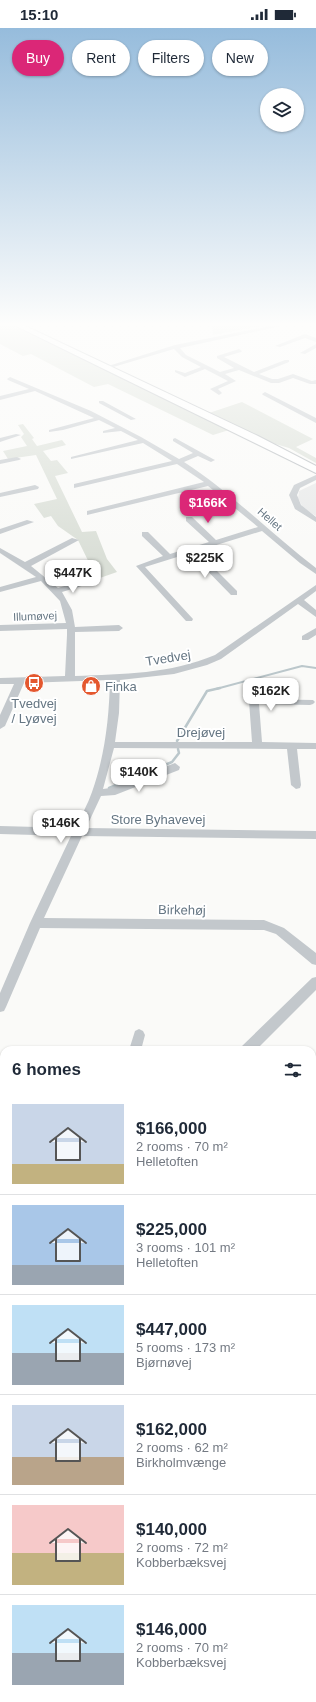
<!DOCTYPE html>
<meta charset="utf-8">
<style>
:root{--surface:#fff;--page:#f6f6f7;--text:#1f2937;--muted:#747a83;--line:#e0e1e3;--accent:#db2777}
body{margin:0;font-family:Helvetica,sans-serif;background:var(--page);color:var(--text);height:100vh;display:flex;flex-direction:column;font-size:15px;white-space:nowrap}
*{box-sizing:border-box;margin:0}
p{font-size:13px;color:var(--muted)}
.icon{flex:none;width:22px;height:22px;fill:none;stroke:currentColor;stroke-width:2;stroke-linecap:round;stroke-linejoin:round}
.map{position:relative;flex:1;overflow:hidden}
.sheet{position:absolute;left:0px;top:1018px;width:316px;height:656px;display:flex;flex-direction:column;background:var(--surface);border-radius:12px 12px 0 0;box-shadow:0 1px 3px #0004}
.sheet>*{flex:none}
.banner{position:absolute;left:12px;top:12px;width:292px;height:36px;display:flex;gap:8px}
.fabs{position:absolute;left:260px;top:60px;display:grid;gap:8px}
.fabs a{display:grid;place-items:center;width:44px;height:44px;border-radius:50%;background:var(--surface);box-shadow:0 1px 3px #0004;font-size:20px}
.price{position:absolute;translate:-50% -34px;padding:0 9px;border-radius:8px;background:#fff;color:#222;font-size:13px;line-height:26px;filter:drop-shadow(0 1px 2px #0008)}
.price::after{content:'';position:absolute;left:50%;top:24px;width:12px;height:9px;margin-left:-6px;background:inherit;clip-path:polygon(0 0,100% 0,50% 100%)}
.price.active{background:var(--accent);color:#fff}
ul{padding:0;list-style:none}
li{display:flex;align-items:center;gap:12px;height:100px;padding:0 12px}
li+li{border-top:1px solid var(--line)}
li span{display:grid;place-items:center;flex:none;width:112px;height:80px;border-radius:0px;color:#555}
li>.icon{margin-inline-start:auto}
span .icon{width:48px;height:48px;fill:#fffc;stroke-width:1}
li b{font-size:17px}
h2{display:flex;justify-content:space-between;align-items:center;height:48px;padding:0 12px;font-size:17px}
.chip{padding:0 14px;border-radius:18px;background:var(--surface);box-shadow:0 1px 3px #0004;font-size:14px;line-height:36px}
.chip.active{background:var(--accent);color:#fff}
.status{display:flex;justify-content:space-between;align-items:center;height:28px;padding:0 20px;background:var(--surface);direction:ltr}
.status svg{height:11px;fill:currentColor}
.map>svg:first-child{display:block}
.built{fill:#e8e9e9}
.green{fill:#dadfd7}
.lines{fill:none;stroke-linecap:round;stroke-linejoin:round}
.stream-far1{stroke:#bbc7cb;stroke-width:2}
.stream{stroke:#bbc7cb;stroke-width:2.5}
.major-casing{stroke:#b5babe;stroke-width:2}
.minor{fill:#c3c8cc;fill-rule:evenodd}
.major{fill:#fff;fill-rule:evenodd}
.labels{text-anchor:middle;dominant-baseline:central;stroke-width:4;stroke-linejoin:round;paint-order:stroke}
.far-street-label{font-size:11px;fill:#657683;stroke:#fff}
.street-label{font-size:13px;fill:#657683;stroke:#fff}
.poi-label{font-size:13px;fill:#657683;stroke:#fff;text-anchor:start}
</style>
<div class="status"><b>15:10</b><svg viewBox="0 0 49 12"><path d="M0 12V9h3v3zM5 12V6h3v6zM10 12V3h3v9zM15 12V0h3v12zM26 1h20v11H26zM47 4h2v5h-2z"/></svg></div>
<div class="map">
<svg width="316" height="1674" viewBox="0 0 316 1674">
<rect width="100%" height="100%" fill="#fafaf8"/>
<path class="built" d="M316 455V488L303 480 298 470 299 463Z"/>
<path class="green" d="M0 295H7L229 402 213 407 108 356 94 359 31 326 23 328 0 316Z
M212 295H276L213 307Z
M242 374 313 411 296 419 316 430V435L289 420 272 415 209 385Z
M23 396 34 410 32 411 37 418 62 412 66 417 43 423 51 433 57 432 68 445 55 448 82 504 96 503 107 531 117 544 97 551 78 512 58 498 51 488 44 490 34 476 57 471 36 427 8 431 3 423 27 418 21 409 24 406 18 397Z"/>
<g class="lines">
<path class="stream-far1" d="M216 661 302 638 316 640"/>
<path class="stream" d="M177 713 207 663 220 660
M109 760 172 734 179 725 178 721"/>
<defs>
<path id="major" d="M10 295H19L258 408 316 438V445Z"/>
</defs>
<use href="#major" class="major-casing"/>
<path class="minor" d="M285 295H295L180 320 186 327 220 344 234 340 217 330V328L239 321 242 323 241 324 224 329 254 344 285 332H289V334L259 346 272 351H278L293 346 312 353 316 352V356H310L293 350 279 355H271L239 342 225 346 236 353 218 361 222 365 219 367 210 361 228 353 205 341 185 349 175 344V342L185 345 201 339 182 329 174 321 110 340 105 339 175 317Z
M305 306 316 310V314L305 310 280 319 275 318Z
M316 316V320L305 326 300 325Z
M10 349 91 383 141 409 179 431 193 425 173 413V411L175 410 213 431 215 432 211 434 198 428 184 434C232 465 271 506 316 540V546L300 535 262 503 197 523 237 563V567H231L190 525 145 539 193 591 192 593H186L136 538 163 528 142 508V504H148L170 526 209 514 186 493V489H192L216 512 258 499 208 458 87 487V483L204 454 177 436 74 460V456L172 433 143 415 71 431V429L138 412 121 403 103 405V403L115 400 99 392 63 402 49 404V402L94 390 35 363 0 372V368L29 361 8 352 7 351Z
M265 364 316 390V395L263 367 262 366Z
M99 373H103L136 391 131 392 99 375Z
M16 406 21 407 0 414V410Z
M17 429 21 431 19 432 0 436V432Z
M316 447V452L300 460 297 467 301 477 316 489V494L295 481 289 467 294 457Z
M35 457 39 459 38 461 0 469V465Z
M27 492 34 494 0 506V501Z
M72 510 79 512 31 538 58 560 92 549H98V553L62 564 72 582 75 599 119 597 123 600 119 603 75 604V648C123 646 170 646 215 627L316 557V563L304 572 316 582V589L298 576 221 631 207 637 174 646 120 652 119 685 115 714H252L249 673 251 671 313 672 315 674 313 676 310 677 259 676 262 714 316 715V721H297L301 757 300 760 296 761 291 757 287 721 114 720 103 761 110 760 175 735 180 739 179 742 115 767 101 768 86 800 316 803V811L82 808 44 890 264 892 284 900 316 925V937L312 936 276 906 264 902 40 900 6 979 4 983 0 984V965L30 895 71 808 0 806V798L75 800C81 788 88 776 92 764 105 727 109 691 110 652L24 655 5 698 0 701V687L14 656H0V650L65 648 67 607V601L0 603V597L66 595 60 573 41 553 0 564V559L36 549 0 525V520L25 534Z
M316 600V607L308 612H302V608Z
M316 949V962L256 1022H241L242 1018 312 950Z
M139 1001 143 1003 145 1007 141 1022H129L135 1003Z
M0 1050 4 1051V1063L0 1062Z
M0 1143 4 1144V1158L0 1157Z
M4 1257V1275L0 1277V1259Z
M316 1321V1337L312 1339V1323Z
M312 1478 316 1480V1498L312 1496Z
M4 1649V1670H9L7 1674H0V1650Z"/>
<use href="#major" class="major"/>
</g>
<linearGradient id="sky" x2="0" y2="1"><stop stop-color="#96bcdc"/><stop offset="0.56" stop-color="#fdfdfc"/><stop offset="1" stop-color="#fdfdfc" stop-opacity="0"/></linearGradient>
<rect width="316" height="529" fill="url(#sky)"/>
<defs>
<symbol id="bus-disc" viewBox="-11 -11 22 22"><circle r="9.5" fill="#e4572e" stroke="#fff"/><path d="M-5-6H5V4H4V6H2V4H-2V6H-4V4H-5ZM-3.5-4V0h7V-4ZM-3.5 1.2v1.5H-2V1.2ZM2 1.2v1.5H3.5V1.2Z" fill="#fff"/></symbol>
<symbol id="shop-disc" viewBox="-11 -11 22 22"><circle r="9.5" fill="#e4572e" stroke="#fff"/><path d="M-5-2.5h2.3a2.7 3.5 0 0 1 5.4 0H5L5.5 6h-11ZM-1.5-2.5h3a1.5 2.3 0 0 0-3 0Z" fill="#fff"/></symbol>
</defs>
<g fill-rule="evenodd">
<use href="#bus-disc" x="23" y="644" width="22" height="22"/>
<use href="#shop-disc" x="80" y="647" width="22" height="22"/>
</g>
<g class="labels">
<g class="far-street-label">
<text transform="translate(270 491) rotate(41)">Hellet</text>
<text transform="translate(35 588) rotate(-2)">Illumøvej</text>
</g>
<g class="street-label">
<text transform="translate(168 630) rotate(-9)">Tvedvej</text>
<text x="201" y="704">Drejøvej</text>
<text x="158" y="791">Store Byhavevej</text>
<text transform="translate(182 882) rotate(1)">Birkehøj</text>
</g>
<g class="poi-label">
<text x="105" y="658">Finka</text>
<text x="34" y="675" text-anchor="middle">Tvedvej<tspan x="34" dy="15">/ Lyøvej</tspan></text>
</g>
</g>
</svg>
<div class="fabs">
<a><svg class="icon" aria-label="layers" viewBox="0 0 24 24"><path d="M12 4l9 5-9 5-9-5zM3 14l9 5 9-5"/></svg></a>
</div>
<b class="price active" style="left:208px;top:496px">$166K</b>
<b class="price" style="left:205px;top:551px">$225K</b>
<b class="price" style="left:73px;top:566px">$447K</b>
<b class="price" style="left:271px;top:684px">$162K</b>
<b class="price" style="left:139px;top:765px">$140K</b>
<b class="price" style="left:61px;top:816px">$146K</b>
<div class="banner">
<a class="chip active">Buy</a>
<a class="chip">Rent</a>
<a class="chip">Filters</a>
<a class="chip">New</a>
</div>
<section class="sheet">
<h2>6 homes<svg class="icon" aria-label="filters" viewBox="0 0 24 24"><path d="M4 7h16M4 17h16"/><circle cx="9" cy="7" r="2"/><circle cx="15" cy="17" r="2"/></svg></h2>
<ul>
<li><span style="background:linear-gradient(#c9d6e8 75%,#c2b280 0)"><svg class="icon" aria-label="home" viewBox="0 0 24 24"><path d="M3 11l9-7 9 7M6 9v11h12V9"/></svg></span><div><b>$166,000</b><p>2 rooms · 70 m²</p><p>Helletoften</p></div></li>
<li><span style="background:linear-gradient(#a9c7e8 75%,#9aa5b1 0)"><svg class="icon" aria-label="home" viewBox="0 0 24 24"><path d="M3 11l9-7 9 7M6 9v11h12V9"/></svg></span><div><b>$225,000</b><p>3 rooms · 101 m²</p><p>Helletoften</p></div></li>
<li><span style="background:linear-gradient(#bfe0f5 60%,#9aa5b1 0)"><svg class="icon" aria-label="home" viewBox="0 0 24 24"><path d="M3 11l9-7 9 7M6 9v11h12V9"/></svg></span><div><b>$447,000</b><p>5 rooms · 173 m²</p><p>Bjørnøvej</p></div></li>
<li><span style="background:linear-gradient(#c9d6e8 65%,#b9a48a 0)"><svg class="icon" aria-label="home" viewBox="0 0 24 24"><path d="M3 11l9-7 9 7M6 9v11h12V9"/></svg></span><div><b>$162,000</b><p>2 rooms · 62 m²</p><p>Birkholmvænge</p></div></li>
<li><span style="background:linear-gradient(#f6c9c9 60%,#c2b280 0)"><svg class="icon" aria-label="home" viewBox="0 0 24 24"><path d="M3 11l9-7 9 7M6 9v11h12V9"/></svg></span><div><b>$140,000</b><p>2 rooms · 72 m²</p><p>Kobberbæksvej</p></div></li>
<li><span style="background:linear-gradient(#bfe0f5 60%,#9aa5b1 0)"><svg class="icon" aria-label="home" viewBox="0 0 24 24"><path d="M3 11l9-7 9 7M6 9v11h12V9"/></svg></span><div><b>$146,000</b><p>2 rooms · 70 m²</p><p>Kobberbæksvej</p></div></li>
</ul>
</section>
</div>
